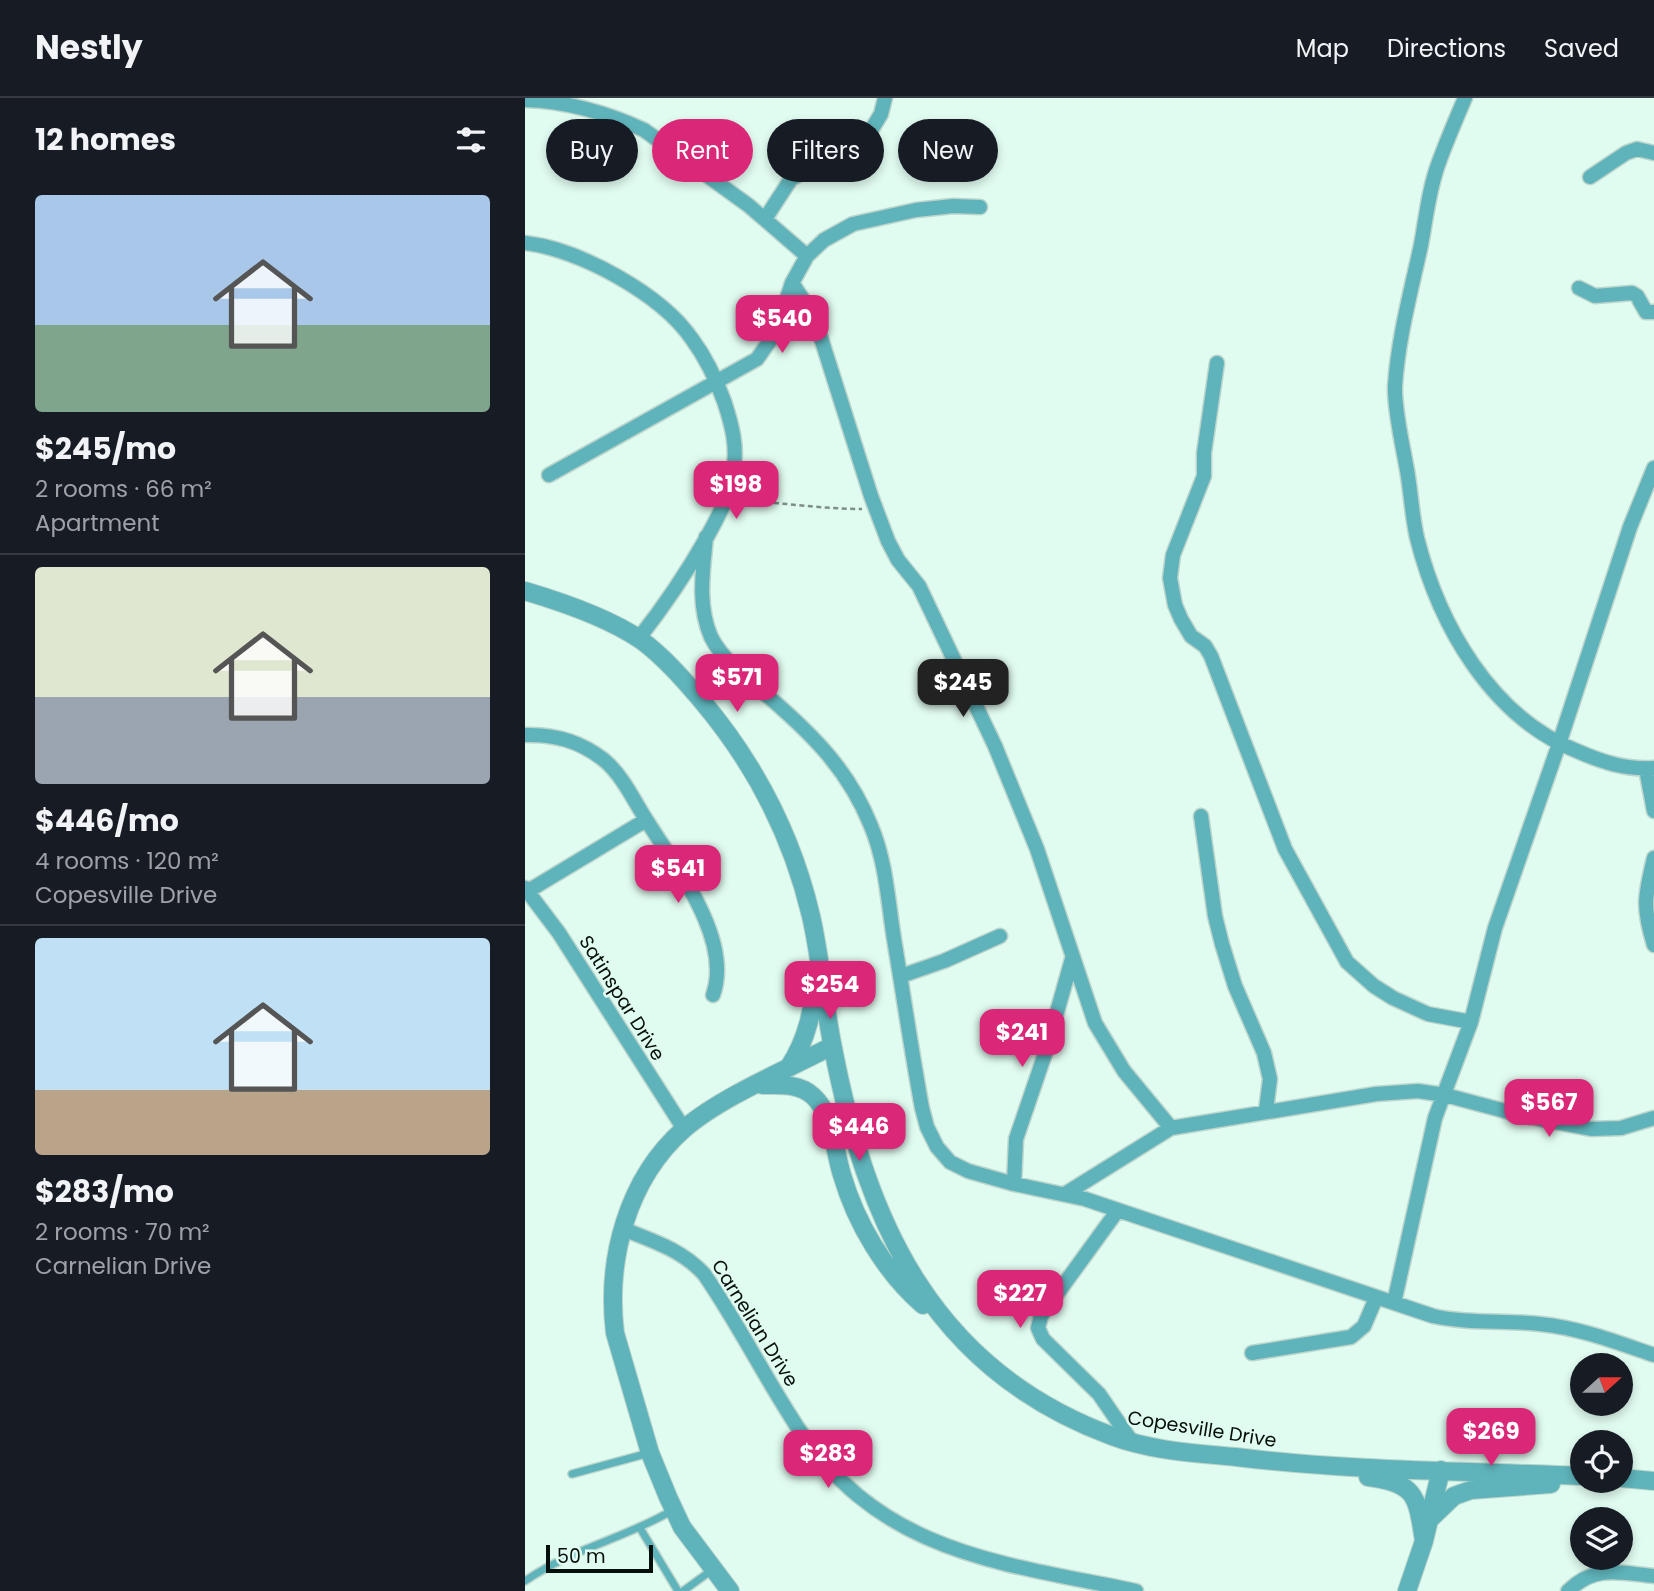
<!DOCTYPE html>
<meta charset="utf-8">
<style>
:root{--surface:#171b24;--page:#242831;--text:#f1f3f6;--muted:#9ea1a6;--line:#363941;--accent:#db2777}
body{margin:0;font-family:Poppins,sans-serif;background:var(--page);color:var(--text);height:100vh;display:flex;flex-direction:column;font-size:26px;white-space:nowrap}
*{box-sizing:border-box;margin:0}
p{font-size:23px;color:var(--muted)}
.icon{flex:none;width:38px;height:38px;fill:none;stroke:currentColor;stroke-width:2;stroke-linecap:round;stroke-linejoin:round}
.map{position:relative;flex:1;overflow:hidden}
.panel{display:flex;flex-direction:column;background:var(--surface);width:525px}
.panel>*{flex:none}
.banner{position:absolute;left:21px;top:21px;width:665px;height:63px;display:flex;gap:14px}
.needle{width:46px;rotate:69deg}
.tools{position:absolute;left:1045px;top:1255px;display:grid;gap:14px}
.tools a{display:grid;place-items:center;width:63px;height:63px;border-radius:50%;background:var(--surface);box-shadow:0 4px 10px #0003;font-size:35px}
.scale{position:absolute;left:21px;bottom:18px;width:107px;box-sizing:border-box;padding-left:7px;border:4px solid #070f0c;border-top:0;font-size:19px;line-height:24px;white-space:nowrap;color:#070f0c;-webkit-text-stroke:5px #e0fbf0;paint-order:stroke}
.price{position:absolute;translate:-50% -60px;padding:0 16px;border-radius:14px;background:var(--accent);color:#fff;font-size:23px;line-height:46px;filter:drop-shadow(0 2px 4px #0008)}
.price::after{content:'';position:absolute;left:50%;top:42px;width:21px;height:16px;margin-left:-10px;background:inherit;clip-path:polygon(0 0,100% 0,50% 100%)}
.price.selected{background:#222;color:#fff}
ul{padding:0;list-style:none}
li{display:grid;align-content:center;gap:14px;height:371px;padding:0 35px}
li+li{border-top:2px solid var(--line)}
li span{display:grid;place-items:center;height:217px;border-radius:7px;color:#555}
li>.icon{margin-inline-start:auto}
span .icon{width:126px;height:126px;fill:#fffc;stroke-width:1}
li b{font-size:30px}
h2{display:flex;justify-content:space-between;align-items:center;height:84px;padding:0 35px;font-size:30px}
.pill{padding:0 24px;border-radius:32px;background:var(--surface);box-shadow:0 4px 10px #0003;font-size:24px;line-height:63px}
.pill.selected{background:var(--accent);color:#fff}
header{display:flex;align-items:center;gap:42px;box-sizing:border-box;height:98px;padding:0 35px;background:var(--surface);border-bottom:2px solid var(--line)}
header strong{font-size:33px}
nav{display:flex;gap:38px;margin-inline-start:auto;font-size:24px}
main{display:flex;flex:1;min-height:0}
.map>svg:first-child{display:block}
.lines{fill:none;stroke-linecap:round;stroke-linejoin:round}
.service-casing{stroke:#bdd5cc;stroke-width:10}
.minor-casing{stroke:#bdd5cc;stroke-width:17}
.tertiary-casing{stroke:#bdd5cc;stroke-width:20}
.path{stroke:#7d8f88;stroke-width:2.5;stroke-dasharray:5 3.5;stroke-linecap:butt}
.service{stroke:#5fb4bb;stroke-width:7}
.minor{stroke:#5fb4bb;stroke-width:14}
.tertiary{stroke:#5fb4bb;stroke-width:18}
.labels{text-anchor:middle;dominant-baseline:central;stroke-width:5;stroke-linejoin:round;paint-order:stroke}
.street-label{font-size:19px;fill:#070f0c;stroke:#e0fbf0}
</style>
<header>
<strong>Nestly</strong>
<nav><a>Map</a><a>Directions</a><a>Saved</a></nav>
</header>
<main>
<section class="panel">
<h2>12 homes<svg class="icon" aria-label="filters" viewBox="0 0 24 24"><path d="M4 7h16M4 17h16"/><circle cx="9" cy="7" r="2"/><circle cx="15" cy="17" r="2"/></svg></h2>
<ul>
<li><span style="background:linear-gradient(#a9c7e8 60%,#7fa58c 0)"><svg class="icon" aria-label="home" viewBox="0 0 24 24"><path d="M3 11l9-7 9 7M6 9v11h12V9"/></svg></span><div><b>$245/mo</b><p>2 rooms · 66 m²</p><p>Apartment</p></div></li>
<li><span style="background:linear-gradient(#dfe7d0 60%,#9aa5b1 0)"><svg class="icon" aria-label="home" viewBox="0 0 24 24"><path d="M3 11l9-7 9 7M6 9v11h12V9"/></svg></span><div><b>$446/mo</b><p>4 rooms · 120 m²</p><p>Copesville Drive</p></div></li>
<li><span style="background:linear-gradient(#bfe0f5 70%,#b9a48a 0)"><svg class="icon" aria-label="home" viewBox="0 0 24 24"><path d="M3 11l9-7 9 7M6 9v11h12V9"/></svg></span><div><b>$283/mo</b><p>2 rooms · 70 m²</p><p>Carnelian Drive</p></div></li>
</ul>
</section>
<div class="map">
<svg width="1129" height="1493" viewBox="0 0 1129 1493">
<rect width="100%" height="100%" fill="#e0fbf0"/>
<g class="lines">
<defs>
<path id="service" d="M47 1376 124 1355
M115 1430 153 1493
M0 1483C46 1451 101 1440 148 1412
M158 1493 187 1472"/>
<path id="minor" d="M940 0C931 21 922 42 914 64 904 90 901 120 896 147 886 193 873 241 870 288 869 311 878 349 882 372 886 395 887 418 892 440 914 527 966 619 1052 653 1077 664 1101 672 1129 670
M0 2C40 3 83 15 119 32L223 107 282 158 267 185 251 234 232 261 24 377
M1065 79 1101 55 1112 51 1129 55
M240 121 266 81 342 39 356 16 360 0
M0 145C54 151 136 196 167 241 181 260 191 281 199 303 207 327 213 349 208 375 203 401 194 417 182 439 161 476 140 507 114 540
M282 158 299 142 328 126 391 112 428 108 455 109
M267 185 289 218 346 398 363 443 373 462 394 488 470 648 512 751 570 925 599 973 646 1030
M1054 190 1070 198 1107 195 1112 198 1121 214H1129
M692 265 679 355V378L648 457 645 480 650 507 656 521 666 538 680 548 686 558 760 751 822 864 849 888 868 900 903 916 946 924
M181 439C178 472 172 507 186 539 198 563 225 583 245 600 289 638 324 673 346 728 362 766 363 807 370 847 379 901 387 956 397 1010L402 1029 412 1049 425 1064 443 1073 489 1086 560 1101 908 1218C944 1226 979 1222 1015 1226 1055 1230 1091 1244 1129 1257
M0 637C30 636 55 643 79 662 98 678 109 703 122 723 150 768 208 841 188 897
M1121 671 1129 713
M676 718 690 818 697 846 710 888 739 955 745 981 741 1012
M1129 760C1120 798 1117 808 1129 847
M0 790 34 835 159 1031
M3 793 121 722
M376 878 419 863 475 838
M489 1086 491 1041 521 953 547 861
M540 1096 646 1030 851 996 893 993 920 997 995 1017 1066 1031 1096 1030 1129 1020
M593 1112 516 1218 513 1230 518 1241 574 1296 607 1344
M98 1131C128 1143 157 1152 179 1176 213 1225 240 1280 273 1330 356 1456 477 1465 611 1493
M869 1205 910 1020 946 924 970 830 1034 646 1105 429 1129 370
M727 1255 826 1239 839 1228 851 1200
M1043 1493C1071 1466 1094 1475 1129 1478"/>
<path id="tertiary" d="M0 493C37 504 84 520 116 542 139 559 158 581 177 603 230 666 267 737 286 818 296 862 299 906 308 950 342 1126 408 1272 587 1338 627 1353 670 1355 711 1359 826 1373 942 1373 1057 1378
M264 969C283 940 288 911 291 877
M237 987C254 987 274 985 288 998 308 1016 309 1052 317 1077 331 1125 360 1174 398 1207
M843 1379C892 1385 892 1399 899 1443
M1096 1380 1129 1383
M904 1422 929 1398 946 1392 1026 1386
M205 1493 157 1429 143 1399 125 1355 90 1235C81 1162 102 1081 159 1031 196 999 263 971 307 948
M882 1493 899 1443 916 1372"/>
</defs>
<use href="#service" class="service-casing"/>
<use href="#minor" class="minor-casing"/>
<use href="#tertiary" class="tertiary-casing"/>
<path class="path" d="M215 403C256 404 296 411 337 411"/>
<use href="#service" class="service"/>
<use href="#minor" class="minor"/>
<use href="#tertiary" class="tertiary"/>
</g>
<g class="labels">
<g class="street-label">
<text transform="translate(97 900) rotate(58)">Satinspar Drive</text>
<text transform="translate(230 1225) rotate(58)">Carnelian Drive</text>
<text transform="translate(677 1331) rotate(9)">Copesville Drive</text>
</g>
</g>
</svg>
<div class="tools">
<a><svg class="needle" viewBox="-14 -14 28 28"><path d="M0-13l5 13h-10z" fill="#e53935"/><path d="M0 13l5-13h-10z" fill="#9ea1a6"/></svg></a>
<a><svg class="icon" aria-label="locate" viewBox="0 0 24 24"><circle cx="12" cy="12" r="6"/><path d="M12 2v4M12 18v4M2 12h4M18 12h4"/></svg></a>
<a><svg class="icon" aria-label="layers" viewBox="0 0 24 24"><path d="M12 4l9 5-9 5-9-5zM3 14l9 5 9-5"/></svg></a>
</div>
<div class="scale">50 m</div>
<b class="price" style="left:257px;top:257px">$540</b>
<b class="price" style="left:211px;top:423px">$198</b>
<b class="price" style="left:212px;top:616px">$571</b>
<b class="price selected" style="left:438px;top:621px">$245</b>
<b class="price" style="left:153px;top:807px">$541</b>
<b class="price" style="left:305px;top:923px">$254</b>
<b class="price" style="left:497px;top:971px">$241</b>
<b class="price" style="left:1024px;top:1041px">$567</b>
<b class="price" style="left:334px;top:1065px">$446</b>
<b class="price" style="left:495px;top:1232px">$227</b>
<b class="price" style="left:966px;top:1370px">$269</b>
<b class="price" style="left:303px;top:1392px">$283</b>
<div class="banner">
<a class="pill">Buy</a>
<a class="pill selected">Rent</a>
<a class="pill">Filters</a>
<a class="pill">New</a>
</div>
</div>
</main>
